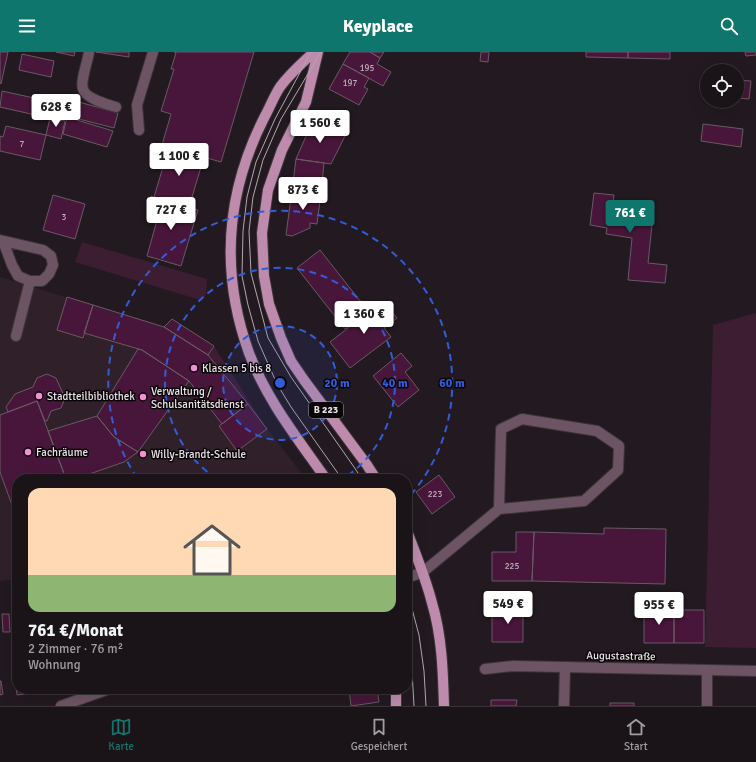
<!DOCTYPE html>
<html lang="de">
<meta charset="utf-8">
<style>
:root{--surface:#1a1318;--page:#231c21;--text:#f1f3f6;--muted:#9f9ea2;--line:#383237;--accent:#0f766e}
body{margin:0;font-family:Signika,sans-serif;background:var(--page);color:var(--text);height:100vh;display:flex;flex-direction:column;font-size:15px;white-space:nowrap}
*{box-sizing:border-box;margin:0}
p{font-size:13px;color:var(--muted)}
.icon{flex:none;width:22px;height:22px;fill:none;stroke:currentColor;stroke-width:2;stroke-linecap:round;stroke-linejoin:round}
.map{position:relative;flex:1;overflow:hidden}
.panel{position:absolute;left:12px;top:422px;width:400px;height:220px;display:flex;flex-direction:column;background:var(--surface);border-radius:16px;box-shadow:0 4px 16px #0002,0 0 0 1px var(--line)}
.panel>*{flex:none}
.fabs{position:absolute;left:700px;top:12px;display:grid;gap:8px}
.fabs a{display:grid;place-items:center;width:44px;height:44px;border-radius:50%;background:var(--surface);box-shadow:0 4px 16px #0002,0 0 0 1px var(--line);font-size:20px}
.price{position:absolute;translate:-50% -34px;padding:0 9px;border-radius:4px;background:#fff;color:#222;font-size:13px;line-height:26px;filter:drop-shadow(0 1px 2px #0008)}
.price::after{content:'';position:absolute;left:50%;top:24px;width:12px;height:9px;margin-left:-6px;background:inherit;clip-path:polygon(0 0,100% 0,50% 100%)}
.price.current{background:var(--accent);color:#fff}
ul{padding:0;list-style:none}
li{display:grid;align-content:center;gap:8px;height:212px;padding:0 16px}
li span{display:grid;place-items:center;height:124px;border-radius:12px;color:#555}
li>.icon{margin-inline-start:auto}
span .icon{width:72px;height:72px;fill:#fffc;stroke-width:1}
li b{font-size:17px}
header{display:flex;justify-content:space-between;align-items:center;height:52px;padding:0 16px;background:var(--accent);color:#fff;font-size:18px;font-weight:800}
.tab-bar{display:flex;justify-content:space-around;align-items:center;height:56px;border-top:1px solid var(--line);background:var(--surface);font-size:11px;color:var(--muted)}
.tab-bar a{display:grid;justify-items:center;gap:2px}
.tab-bar .current{color:var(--accent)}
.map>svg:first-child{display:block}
.built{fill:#30202a}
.green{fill:#3c1d32}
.building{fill:#48163a;stroke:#685b63}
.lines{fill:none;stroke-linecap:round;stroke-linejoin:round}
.service-casing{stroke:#3f353c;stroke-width:12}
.minor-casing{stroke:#3f353c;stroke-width:12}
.tertiary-casing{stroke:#3f353c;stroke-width:12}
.primary-casing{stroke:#3f353c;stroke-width:12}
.service{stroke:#6d5464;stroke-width:10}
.minor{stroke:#6d5464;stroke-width:10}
.tertiary{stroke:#6d5464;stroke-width:10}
.primary{stroke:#be8bac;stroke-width:10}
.tram{stroke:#b1a8ae;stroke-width:1}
.ring{fill:none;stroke:#315dd9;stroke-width:2;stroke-dasharray:7 5}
.poi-dot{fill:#f491d4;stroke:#0a0608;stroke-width:1.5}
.labels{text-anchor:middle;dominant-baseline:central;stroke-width:3;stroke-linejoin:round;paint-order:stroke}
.number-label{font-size:9px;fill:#c1aebb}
.shield{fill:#0a0608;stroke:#a69fa3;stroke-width:1}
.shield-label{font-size:10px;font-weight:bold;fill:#e9e1e6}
.poi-label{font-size:11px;fill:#e9e1e6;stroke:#0a0608;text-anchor:start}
.street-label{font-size:11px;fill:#e9e1e6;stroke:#0a0608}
.centre{fill:#315dd9;stroke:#0a0608;stroke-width:2}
.ring-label{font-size:12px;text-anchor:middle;font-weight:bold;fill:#315dd9;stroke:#0a0608;stroke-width:3;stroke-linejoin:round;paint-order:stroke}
</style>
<header><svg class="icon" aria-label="menu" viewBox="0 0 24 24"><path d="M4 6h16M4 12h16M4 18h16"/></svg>Keyplace<svg class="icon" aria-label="search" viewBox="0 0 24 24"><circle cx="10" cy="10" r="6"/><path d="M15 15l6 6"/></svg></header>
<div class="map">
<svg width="756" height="654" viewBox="0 0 756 654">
<rect width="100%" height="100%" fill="#231920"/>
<path class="built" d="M0 225 164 275 172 267 214 294 208 303 248 352 306 427H17V527L0 529Z"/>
<path class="green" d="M82 190 207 227 206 243 200 248 75 210Z
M756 261V596L705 595 713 273Z
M214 294 267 377 248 352 208 303Z"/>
<path class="building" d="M0 0H8L1 32 0 31Z
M56 0H75L74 4Z
M96 0H129V5Z
M174 0H254L221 110 162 93 171 62 161 59 174 17H171L176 1Z
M350 0H370L380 6 377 12 391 20 383 34 343 12Z
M370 0H384L380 6Z
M481 0H489L488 10 480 9Z
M586 0H628V6L586 5Z
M628 0H670V7L628 6Z
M745 0H756V3L746 4Z
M22 2 54 9 51 25 19 18Z
M343 12 369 26 364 35 368 37 359 53 329 37Z
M737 28 751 29 749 47 737 46Z
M2 39 66 53 62 69 0 55Z
M79 50 118 61 114 76 75 66Z
M67 65 113 79 107 95 63 82Z
M50 66 65 69 61 87 46 83Z
M313 68 345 84 331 112 296 107Z
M703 72 743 77 741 95 701 89Z
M6 74 46 83 40 108 0 99V84L3 85Z
M169 95 204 105 189 155 154 145Z
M296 107 324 111 321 141 292 138Z
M292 138 321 141 317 172 310 171V176L292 184 286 183Z
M594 141 614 143 613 150 654 154 648 211 667 213 665 231 628 228 632 186 606 182 607 176 590 173Z
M53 143 85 152 75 187 43 178Z
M151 144 198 158 181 214 147 204 159 161 147 158Z
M320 198 368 259 345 277 297 216Z
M67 245 93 253 83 286 57 278Z
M383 249 397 266 384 276 391 285 350 316 330 290Z
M93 253 164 275 208 303 248 352 222 372 189 329 142 298 84 281Z
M172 267 214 294 208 303 164 275Z
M138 297 142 298 189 329 138 400 114 385 97 364Z
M401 301 412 314 405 320 419 338 398 355 373 324Z
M47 322 56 326 65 346 61 356 51 359 47 369H45L37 349 8 360 6 355 15 342 33 335 37 326Z
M37 349 66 427H17V455L13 456 0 420V363Z
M248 352 267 377 237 399 219 374Z
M97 364 114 385 138 400 124 410 75 427H66L48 379Z
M439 423 455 445 432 462 416 440Z
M604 476 666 477 665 532 532 529 534 480 604 482Z
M516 480H534L532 529H492V500H516Z
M492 556H523V590H492Z
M644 558H674V591H644Z
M674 558H704V591H674Z
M2 562H9L10 580H3Z
M14 617H17V637H50L51 639 17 643Z
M0 629H1L3 642 0 643Z
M349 637H377L379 650 351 654Z
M491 648H517L516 654H491Z
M610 651H634V654H610Z"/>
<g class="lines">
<defs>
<path id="service" d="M89 0C88 9 80 29 83 37 85 46 108 53 116 55
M139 78 137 53 153 0
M16 284 30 229
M423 520 499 457 501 377 522 367 597 379 619 394 618 418 584 449 499 457
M564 654 565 615
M707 654V618"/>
<path id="minor" d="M0 188 43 198 51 204 53 213 49 222 42 229H30L18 224 12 213 3 189
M485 617 513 614 756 619"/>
<path id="tertiary" d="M407 526 423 520
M61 654 109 637"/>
<path id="primary" d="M314 0C304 9 288 24 280 35 274 44 270 55 265 64 226 140 220 220 249 301 266 347 298 387 326 427
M318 0 306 50 282 98 268 138 262 181 264 224 269 252 281 286 291 309 304 328 367 413 376 427
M407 479C416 503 426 527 432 551 442 584 443 620 444 654
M396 654V637"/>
</defs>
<use href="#service" class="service-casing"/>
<use href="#minor" class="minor-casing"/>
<use href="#tertiary" class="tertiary-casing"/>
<use href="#primary" class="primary-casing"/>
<use href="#service" class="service"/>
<use href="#minor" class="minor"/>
<use href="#tertiary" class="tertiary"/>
<use href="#primary" class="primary"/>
<path class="tram" d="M311 0 275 67 256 110 247 145 243 179 242 224 248 253 258 289 277 332 291 355 342 427
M321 0 281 67 263 108 253 145 249 179 251 221 268 286 291 325 354 415 362 427
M407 538 419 583 424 619 426 654
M407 585 412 619 414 654"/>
</g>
<circle cx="280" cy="331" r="57" fill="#315dd9" fill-opacity=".12"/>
<g class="ring">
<circle cx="280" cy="331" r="57"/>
<path d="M217 427A115 115 0 1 1 343 427"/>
<path d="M137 426A172 172 0 1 1 408 446"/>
</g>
<g class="poi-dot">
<circle cx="194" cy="316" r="4"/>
<circle cx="39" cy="344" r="4"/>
<circle cx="143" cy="345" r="4"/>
<circle cx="28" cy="400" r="4"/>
<circle cx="143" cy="402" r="4"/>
</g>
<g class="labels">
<g class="number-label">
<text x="367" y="16">195</text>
<text x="350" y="31">197</text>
<text x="22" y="92">7</text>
<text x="64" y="165">3</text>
<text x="435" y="442">223</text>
<text x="512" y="514">225</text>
</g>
<rect class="shield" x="309" y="350" width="34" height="16" rx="3"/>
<g class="shield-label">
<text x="326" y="358">B 223</text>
</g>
<g class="poi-label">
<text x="202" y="316">Klassen 5 bis 8</text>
<text x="151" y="339">Verwaltung /<tspan x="151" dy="13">Schulsanitätsdienst</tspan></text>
<text x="47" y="344">Stadtteilbibliothek</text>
<text x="36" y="400">Fachräume</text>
<text x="151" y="402">Willy-Brandt-Schule</text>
</g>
<g class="street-label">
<text transform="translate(621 604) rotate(1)">Augustastraße</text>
</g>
</g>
<circle cx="280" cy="331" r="6" class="centre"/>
<g class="ring-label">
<text x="337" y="335">20 m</text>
<text x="395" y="335">40 m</text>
<text x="452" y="335">60 m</text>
</g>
</svg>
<div class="fabs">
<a><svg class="icon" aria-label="locate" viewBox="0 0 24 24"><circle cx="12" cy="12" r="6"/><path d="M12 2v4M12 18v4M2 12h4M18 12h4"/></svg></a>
</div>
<b class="price" style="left:56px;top:76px">628 €</b>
<b class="price" style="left:320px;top:92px">1 560 €</b>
<b class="price" style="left:179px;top:125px">1 100 €</b>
<b class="price" style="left:303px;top:159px">873 €</b>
<b class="price" style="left:171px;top:179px">727 €</b>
<b class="price current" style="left:630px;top:182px">761 €</b>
<b class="price" style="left:364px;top:283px">1 360 €</b>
<b class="price" style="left:508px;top:573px">549 €</b>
<b class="price" style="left:659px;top:574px">955 €</b>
<section class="panel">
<ul>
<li><span style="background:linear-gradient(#ffd9b3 70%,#8fb573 0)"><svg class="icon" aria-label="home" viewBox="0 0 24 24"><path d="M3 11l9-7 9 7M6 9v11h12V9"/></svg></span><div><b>761 €/Monat</b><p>2 Zimmer · 76 m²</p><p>Wohnung</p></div></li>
</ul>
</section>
</div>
<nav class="tab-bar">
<a class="current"><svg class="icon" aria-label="map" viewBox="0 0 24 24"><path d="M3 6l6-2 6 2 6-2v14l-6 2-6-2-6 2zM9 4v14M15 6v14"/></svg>Karte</a>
<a><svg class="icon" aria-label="saved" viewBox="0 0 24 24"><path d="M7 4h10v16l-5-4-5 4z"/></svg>Gespeichert</a>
<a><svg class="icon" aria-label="home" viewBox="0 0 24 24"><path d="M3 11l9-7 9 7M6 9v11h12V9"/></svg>Start</a>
</nav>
